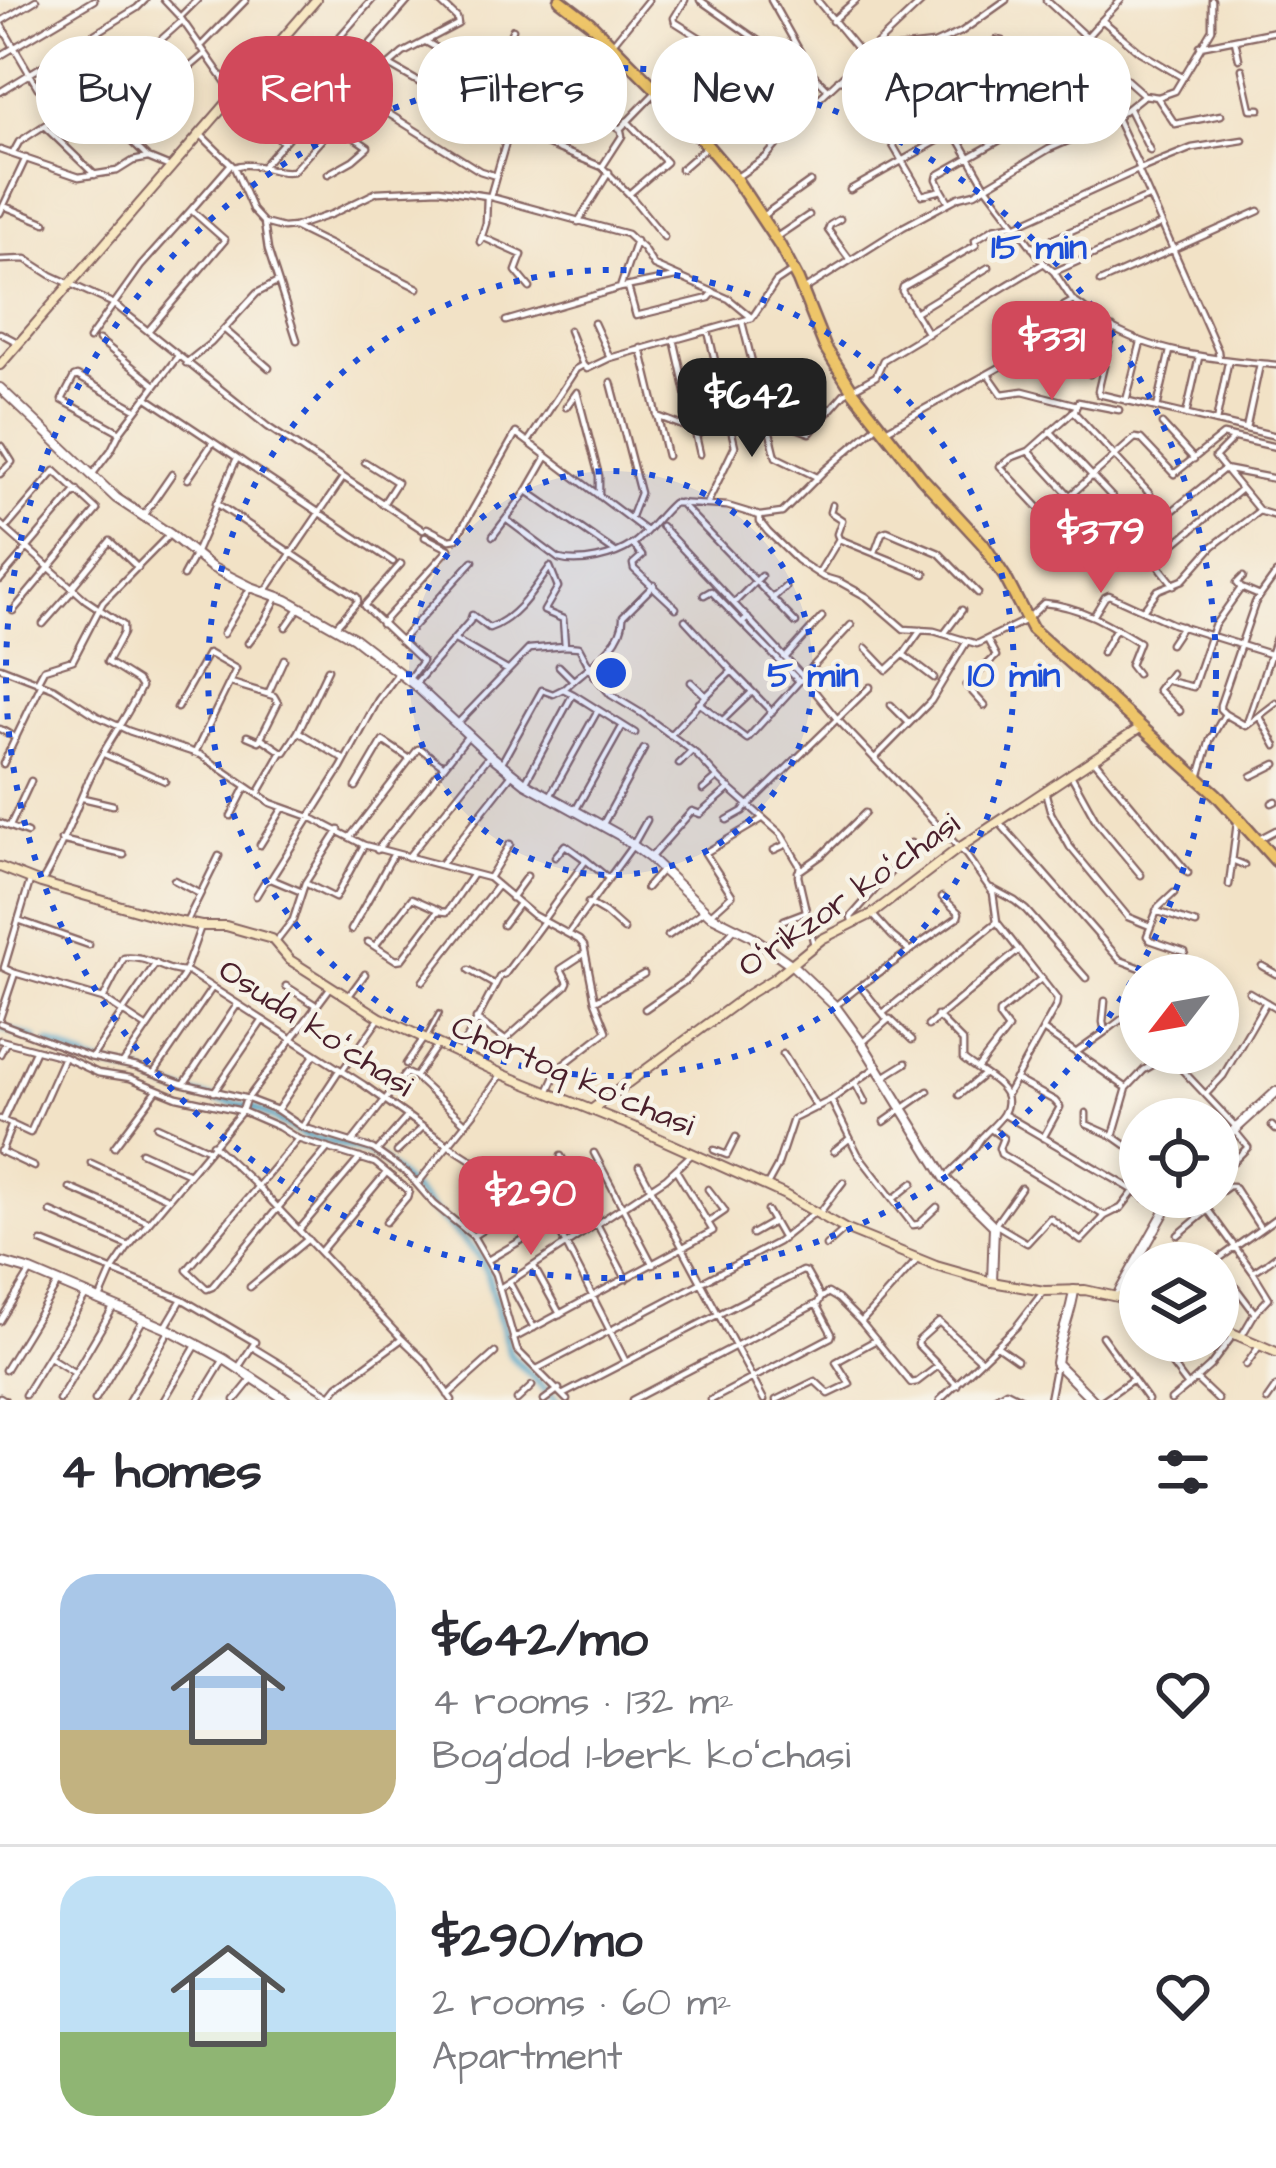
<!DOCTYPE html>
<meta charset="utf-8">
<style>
:root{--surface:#fff;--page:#f2f2f3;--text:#2b2b33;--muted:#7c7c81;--line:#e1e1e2;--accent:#d1495b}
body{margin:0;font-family:"Architects Daughter",sans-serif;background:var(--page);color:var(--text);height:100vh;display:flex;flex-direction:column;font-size:45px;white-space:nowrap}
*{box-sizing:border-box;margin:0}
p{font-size:39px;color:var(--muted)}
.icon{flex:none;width:66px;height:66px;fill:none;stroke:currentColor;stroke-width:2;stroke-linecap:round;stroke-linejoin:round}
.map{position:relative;height:1400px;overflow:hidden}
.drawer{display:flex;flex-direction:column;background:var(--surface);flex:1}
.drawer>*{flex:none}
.banner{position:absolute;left:36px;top:36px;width:1206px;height:108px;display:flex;gap:24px}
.needle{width:78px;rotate:239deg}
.tools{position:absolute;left:1119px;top:954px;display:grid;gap:24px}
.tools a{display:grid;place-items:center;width:120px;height:120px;border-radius:50%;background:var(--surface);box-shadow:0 6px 18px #0003;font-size:60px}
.price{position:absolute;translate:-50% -102px;padding:0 27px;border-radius:24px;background:var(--accent);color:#fff;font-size:39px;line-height:78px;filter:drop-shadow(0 3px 6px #0008)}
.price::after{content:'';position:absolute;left:50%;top:72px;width:36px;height:27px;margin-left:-18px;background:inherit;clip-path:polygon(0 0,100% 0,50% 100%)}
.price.on{background:#222;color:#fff}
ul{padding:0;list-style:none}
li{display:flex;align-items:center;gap:36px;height:300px;padding:0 60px}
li+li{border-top:3px solid var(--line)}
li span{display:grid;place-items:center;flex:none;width:336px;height:240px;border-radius:36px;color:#555}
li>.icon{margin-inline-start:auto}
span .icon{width:144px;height:144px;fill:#fffc;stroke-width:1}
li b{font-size:51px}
h2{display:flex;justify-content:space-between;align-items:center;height:144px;padding:0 60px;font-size:51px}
.pill{padding:0 42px;border-radius:48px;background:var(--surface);box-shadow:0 6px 18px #0003;font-size:42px;line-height:108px}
.pill.on{background:var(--accent);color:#fff}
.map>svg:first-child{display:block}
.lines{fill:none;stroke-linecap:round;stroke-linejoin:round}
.canal{stroke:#49a6c8;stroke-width:6}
.pedestrian-casing{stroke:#856361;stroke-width:8}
.minor-casing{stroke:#856361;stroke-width:9}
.tertiary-casing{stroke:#856361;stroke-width:12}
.secondary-casing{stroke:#856361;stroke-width:12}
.primary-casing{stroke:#856361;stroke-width:15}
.pedestrian{stroke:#fff;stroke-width:3}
.minor{stroke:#fff;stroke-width:4.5}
.tertiary{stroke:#fff;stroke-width:8}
.secondary{stroke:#f8e8c3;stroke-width:8}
.primary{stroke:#eec569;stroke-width:10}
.ring{fill:none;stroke:#1d4ed8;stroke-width:6;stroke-dasharray:6 12}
.labels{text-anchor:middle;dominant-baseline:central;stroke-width:9;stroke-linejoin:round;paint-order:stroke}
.street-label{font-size:33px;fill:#4a1f2b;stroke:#f7f3e8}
.centre{fill:#1d4ed8;stroke:#f7f3e8;stroke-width:6}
.ring-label{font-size:36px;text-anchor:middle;font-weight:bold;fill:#1d4ed8;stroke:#f7f3e8;stroke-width:9;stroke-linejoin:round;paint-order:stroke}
</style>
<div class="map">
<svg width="1276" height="1400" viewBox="0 0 1276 1400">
<rect width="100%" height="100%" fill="#f7f3e8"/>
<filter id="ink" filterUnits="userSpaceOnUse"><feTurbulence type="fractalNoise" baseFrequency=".00833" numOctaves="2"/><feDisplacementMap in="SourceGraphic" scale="24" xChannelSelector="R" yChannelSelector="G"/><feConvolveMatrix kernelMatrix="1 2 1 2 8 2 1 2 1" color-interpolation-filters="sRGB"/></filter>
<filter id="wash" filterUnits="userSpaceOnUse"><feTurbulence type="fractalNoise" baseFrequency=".004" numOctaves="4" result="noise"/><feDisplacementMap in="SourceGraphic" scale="48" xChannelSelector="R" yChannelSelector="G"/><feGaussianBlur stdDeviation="2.7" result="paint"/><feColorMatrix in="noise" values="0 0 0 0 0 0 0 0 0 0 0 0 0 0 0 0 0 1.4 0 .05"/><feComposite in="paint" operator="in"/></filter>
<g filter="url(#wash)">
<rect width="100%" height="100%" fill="#f2e2c6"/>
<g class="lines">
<path class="canal" d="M0 1027 36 1039
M49 1043 92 1063 141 1074 172 1090 252 1107 303 1135 361 1150 381 1159 478 1255 487 1273 510 1355 556 1400"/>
</g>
</g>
<g filter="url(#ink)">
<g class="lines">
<defs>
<path id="pedestrian" d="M427 1037 439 1014"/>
<path id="minor" d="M164 0 180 17 234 94
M685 0 674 18 675 22 773 84 774 88 757 107 786 135
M700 0 767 47 768 53 751 70
M771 0 812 73 828 89
M817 0 863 56
M1046 0 1087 38
M180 17 197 0
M1102 20 1121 0
M832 21 856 0
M0 22 36 0
M0 23 38 88
M513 29 505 47 498 76 522 85 524 82 578 104 620 129
M1235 40 1239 59
M426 42 467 65
M614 42 648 0
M1200 46 1276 31
M200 47 246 0
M526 47 552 59 563 68 552 94
M0 56 94 0
M1017 61 1034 76 1025 90 1046 114
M389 65 476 115 602 167 629 194 664 237
M1110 65 1144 95
M1242 69 1251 109H1260
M838 80 866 81 898 48 934 44 961 32 1006 0
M0 92 137 8 145 0
M234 97 283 142
M362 97 480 171 496 176
M1157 97 1175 124 1221 115
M91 102 182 21
M939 105 1017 61 1002 41 997 40 929 78 927 84 985 185 1044 263 1054 272 1073 301
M1129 109 1150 151
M1119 116 1056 71 1102 20 1140 52 1182 77
M877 118 922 195 942 190 949 202
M1117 120 1140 169
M627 121 666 162 629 194
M263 124 372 0
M44 126 95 175
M117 129 204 55
M620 129 657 91
M200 134 234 167 253 211 264 223 268 250 297 340
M0 150 79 177 117 171 133 161 148 158 170 167
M13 153 19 142 83 100 91 102 148 158
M234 167C253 159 274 175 293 171L389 65 403 53 458 24 457 18 438 0
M262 167 409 0
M602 167 622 136 621 131
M681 169 704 149
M1138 170 1192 148 1243 140
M328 174 353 160 368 147 335 124
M737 177 766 157 809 108 924 0
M850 190 1026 91
M942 190 937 179 938 175 1046 114 1076 138
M490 197 522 87
M4 206 46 223
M191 210 231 164
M0 213 26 158
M761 217 810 182
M840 219 830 225 828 230 850 260
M578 222 609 172
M264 223 283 228 294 227 418 288
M1015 226 1138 170 1218 351 1219 359
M294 227 332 214 377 192 439 189 487 196 627 234 643 249 654 266 729 299 752 318
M482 237 522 255 516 271 530 288
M775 238 809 215
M480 242 486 223 487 196
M1032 248 1148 197
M0 260 26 259 51 275 114 304 268 427 423 530
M1054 272 1162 224
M1100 282 1259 211
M628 287 636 316 709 298 714 292
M620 288 676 277
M802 291 903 227 959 197 975 193 1049 149 1109 123 1144 95 1158 97 1175 91 1212 29V0
M915 312 989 267
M506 321 620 288 636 241
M742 322 764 410 809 428
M594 323 610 358
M1113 328 1098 391 1099 394 1276 436
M225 330 269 368
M569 330 583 365
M0 333 19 343
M928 334 902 291 903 287 976 245 975 240 994 228 1014 224
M89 339 141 266 191 210 225 240 148 331
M674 339 700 454
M99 340 155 385
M641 348 667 456
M186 363 211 343 257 293 278 282
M755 372 800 391
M988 374 1002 394 1023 391 1077 405
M1090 374 1098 320
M611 382 640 493 630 519
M146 397 393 562
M1126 401 1141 342
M566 407 577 392 599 476V496
M1157 408 1170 351
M1073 411 1150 494 1128 515
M1186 415 1199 357
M657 416 701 433 720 410 725 409 762 415 810 433 844 394 876 376 883 360 1044 263
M767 420 776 457 817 477
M1216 422 1228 363
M1162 424 1194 459
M1246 429 1260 364
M886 430 1033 349 1053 326 1064 306 1073 301C1084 307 1092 316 1103 323 1156 355 1216 359 1276 365
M1050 431 1127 513 1129 528 1174 585
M120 432 62 400 74 377 77 376 136 409
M1234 438 1215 457 1258 509
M528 442 576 369 583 365 587 369 610 358 752 318 776 282 791 272
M1029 451 1104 533
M365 462 397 482 383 504
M0 474 12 462 2 446
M92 475 111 450 120 432 178 356
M188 479 213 442
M527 491 615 552
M216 503 357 597 358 601 336 626
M680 503 796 623
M707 504 735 446 708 331
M832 505 830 512 842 520 837 534 839 539
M143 516 172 474
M760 516V522L768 532 797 560 823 577 840 582 867 597 904 629 934 631 977 644 1026 620 1044 603C1080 606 1109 624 1139 642L1130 665 1137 674
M1047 516 1135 438 1141 439 1174 474 1223 435 1276 447
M507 520 559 559
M0 524 86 600 123 625V633L107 662 137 681 141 687C128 716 108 741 94 769 76 805 64 846 43 880
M661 526 803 677 851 625
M7 527 55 471 97 510 13 611
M427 528 450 540 456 539 516 433 646 531
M493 536 527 491 546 458
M1138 539 1224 469 1276 479
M633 544 642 556 633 564 634 569 676 608
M1079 551 1000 466 1013 457 1029 451 1075 410 1078 402 1119 410
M875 552 882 533 887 531 939 553 978 593
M559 559C580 565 614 557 633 544 648 533 659 515 673 503L727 506 760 516 782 513 825 470 879 424
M1155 560 1241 489
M401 564 364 606 422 661 408 680
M818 574 839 539 925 574
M183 576 195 554 237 458
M0 580 77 490
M73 586 110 541 138 568
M1241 588 1237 583 1243 577
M265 592 343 478
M704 595 711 591 742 623
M772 599 785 587
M734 603 761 576
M1143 610 1158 590 1183 580 1213 546 1259 511 1276 516
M1094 615 1105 597 1109 595 1173 624 1276 656
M748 618 742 623 799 681
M685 620 732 671
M43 624 74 589
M381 624 449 549 425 537
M286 627 300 607
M223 634 251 587
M944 634 962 610
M455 640 507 670
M400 641 473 561
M248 643 264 622 278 596
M1170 644 1182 626
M565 646 579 647 594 675 611 695 641 713 695 753 721 781 781 834 800 866 798 876 814 945
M866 648 887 670 903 655 921 630
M1102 653 1116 628
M905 656 934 678
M785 658 822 617
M559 666 573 680
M0 667 54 688 97 716 129 731 201 755 271 803 310 817 364 845 489 878 533 915 579 940 584 946 595 1001 607 1031 559 1068 549 1090
M1171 673 1158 690 1180 711
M1164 680 1193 687 1214 626 1241 588 1260 596
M37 682 44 669 73 660 103 602 168 536
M231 683 274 696 278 703 259 741 247 736
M415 684 470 621 472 615 489 628C516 619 533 591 550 567L558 587 544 611 563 619 565 646 529 649 457 724
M564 689C584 669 625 646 623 616L654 585
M268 694 284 659
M706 696 732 671 772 712
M699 703 747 739 803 677 838 720 966 855 993 893 997 922 1057 999 1056 1006 1006 1096
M891 705 908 722
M985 706 966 685 996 656 988 641
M177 708 208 653 236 669 195 753
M1225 714 1220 709V705L1255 603 1276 574
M1225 714 1246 726 1276 638
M1260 717 1276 746
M723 720 752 692
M1246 726 1276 703
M0 729 16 738
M299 732 345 760
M670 735 706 696 691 682
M282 752H285L298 732 328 669
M104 754 165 781
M875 758 931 701 966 643
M1094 760 1188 873
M3 764 42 683
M501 764 542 690 553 694 563 689 573 694
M679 764 692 751
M1200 774 1210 740 1225 714
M1071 775 1097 822 1141 875
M1252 776 1276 764
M525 783 573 694 635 733
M356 787 383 741 410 759
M703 790 717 778
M1045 791 1051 813 1070 847 1128 917 1150 926
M258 794 282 752 263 739
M83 798 113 805
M549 798 598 710
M1272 803 1276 801
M748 806 870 687
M575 811 622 727
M231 816 246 787
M727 820 743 811 747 805
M998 821 1120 960 1159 975
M0 823 27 833
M603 824 644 749
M10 826 31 781
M350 837 418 749H421L444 766
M61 840 124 855
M1257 840 1276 830
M260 845 283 808
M377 850 467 737
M774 850 787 844
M408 857 490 755
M650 858 692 811 700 814 730 788
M586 860 608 878
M1232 860 1244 865
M440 865 513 773
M798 872 822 855 865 813
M489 878 510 844
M271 879 302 892
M174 880 200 894
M305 883 335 898 364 845
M1229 885 1237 823
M646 888 662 870
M991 888 1015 901 1026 910 1086 978
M1174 893 1158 908 1147 936 1150 940 1185 952
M256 896 265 881 271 879 341 768 378 700 399 672
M511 898 527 876
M588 903 605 913 624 930
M1156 911 1196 924
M712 913 732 895 705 853 762 819
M872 914 892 936 910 951
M543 920 586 860 565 845 555 857
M784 920 805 912
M21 921 89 945
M186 923 219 856
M853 924 851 917 895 867 911 843
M503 925 518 905
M351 930 393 855
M568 934 633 845 647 820
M668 936 705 910
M276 942 293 920 305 883 339 830
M368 942 396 960 402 959 438 911 447 912 473 874
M375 946 412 898 439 910
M1262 966 1276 974
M469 970 495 985
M15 973 103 999 147 1028
M15 973 4 968 30 881
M423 981 497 886
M286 986 317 1006
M861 987 888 1020 862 1043
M1249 992 1276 1008
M348 997 365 974
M103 999 124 958C150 955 163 973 188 972L364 1085 448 1145 525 1194 544 1201 626 1362
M595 1001 644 974
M1218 1002 1221 997
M835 1006 856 989 958 917 959 913 942 897
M645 1009 688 979 736 927
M883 1013 997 922
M937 1016 963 1042V1059C974 1069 1001 1081 1006 1096 1011 1113 993 1125 984 1135 979 1139 977 1146 973 1150 964 1160 954 1168 946 1177
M0 1018 15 973
M476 1019 505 1040 566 986 568 982 561 969 584 954
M890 1019 912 1040
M0 1023 90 1057 137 1067 181 1083 248 1099 277 1110 302 1127 373 1149 408 1174 434 1204 473 1236 495 1274 517 1350 567 1400
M928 1026 1019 950
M1043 1030 1127 1088 1113 1136 1140 1155
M1105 1032 1122 1019
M0 1040 64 1057 98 1073 130 1078 177 1097 242 1111 279 1127 298 1139 375 1163 409 1191 407 1197 386 1222
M1077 1052 1105 1032 1103 1022 1105 1001
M0 1054 6 1042
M94 1054 156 963
M459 1054 500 976 505 974 544 921
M783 1054 817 1108
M1170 1057 1236 1127
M123 1063 183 976 201 926
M406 1064 424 1038
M977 1069 1008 1029 999 1017V1013L1042 978
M342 1071 379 1019
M154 1073 212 988
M885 1076 906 1063
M415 1077 463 1121
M1015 1079 1055 1101 1060 1107 1043 1138
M855 1083 865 1102
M184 1084 237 1005
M1127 1088 1144 1070 1173 1053
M214 1092 263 1020
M1206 1094 1223 1076 1266 1002
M959 1095 983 1075
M831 1100 858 1154 913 1225 919 1224 937 1207
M1173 1103 1187 1119
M278 1109 315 1054
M1086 1113V1124L1113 1136
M1005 1115 1140 1194
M0 1119 30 1133 64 1057
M3 1120 35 1051
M884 1122 928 1091
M157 1126 207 1149
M1272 1126 1276 1130
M302 1127 338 1072
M992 1130 1003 1138 999 1148 1001 1154 1105 1216
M1234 1130 1248 1147 1234 1161
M298 1139 187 1270 207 1289 212 1287 328 1148
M352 1142 406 1073 415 1077 438 1044
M212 1144 257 1186 402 1339 338 1386 327 1400
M114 1147 157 1090
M714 1150 727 1155 736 1137
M0 1151 34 1167
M377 1151 408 1116
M834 1151 849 1139
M1 1152 12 1124
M141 1152 187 1173
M397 1152 423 1127
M594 1153 653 1265
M561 1156 626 1279
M91 1163 167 1198
M639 1166 764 1400
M417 1184 474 1113 501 1075
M766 1187 777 1167 793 1119 831 1100 878 1066
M70 1188 149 1222
M1218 1188 1222 1191 1229 1186H1233L1259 1226
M708 1189 725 1211 709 1222
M1144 1197 1165 1209
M893 1199 913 1183
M767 1211 783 1239
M51 1212 129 1246
M818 1215 843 1182
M995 1224 1027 1243 1050 1218 1081 1241 1105 1216 1121 1208 1134 1191
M994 1226 1021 1188
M468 1229 504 1180
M299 1230 360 1158
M752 1234 773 1222
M1178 1235 1208 1210 1253 1272
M473 1236 534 1197
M42 1242 182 1299
M826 1246 845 1229
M320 1252 386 1173
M918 1259 861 1322 911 1383 917 1382 938 1366
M488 1260 551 1223
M1268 1262 1276 1256
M1213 1263 1276 1218
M1218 1264 1254 1312
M534 1267 560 1314
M509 1282 534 1328
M250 1287 308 1239
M500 1288 666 1178 692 1154
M821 1298 828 1293 838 1299 861 1322
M99 1301 112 1271 129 1246 242 1111 245 1102 330 988
M0 1321 31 1271
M165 1328 182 1299 255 1342 238 1368
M1102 1336 1148 1400
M1241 1337 1255 1313 1269 1298 1253 1272 1265 1264
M402 1339 424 1360 452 1400
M513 1339 713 1231 676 1170
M1154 1341 1188 1386 1210 1366 1234 1334
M997 1346 1017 1360
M254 1348 331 1395
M49 1357 75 1373
M1246 1365 1260 1345
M537 1369 778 1242 814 1213
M5 1370 58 1283
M1196 1379 1218 1400
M957 1385 918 1345 919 1340 939 1322 980 1359
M564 1394 802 1271 806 1272 821 1298
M25 1395 86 1295
M448 1395 495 1353
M0 1397 5 1400
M59 1400 113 1308
M95 1400 143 1320
M129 1400 170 1330
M164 1400 197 1344
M199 1400 224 1359
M235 1400 252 1379
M517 1400 532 1386
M544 1400 559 1389
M632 1400 818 1303 821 1298
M711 1400 831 1337 832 1334 816 1304
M776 1400 815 1381 829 1394 850 1384 836 1362 876 1340
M940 1400 1016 1327 1044 1291
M991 1400 1006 1391 1024 1400
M1049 1400 1056 1364
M1103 1400 1133 1379
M1171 1400 1188 1386
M1267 1400 1276 1387"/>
<path id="tertiary" d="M0 388 116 498 170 534 211 567 251 587 287 600 354 638 416 686 490 755 525 783 619 835 650 858 710 915 750 935 792 965 835 1006 862 1043 945 1178 994 1226 992 1282
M1218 1145 1276 1092
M0 1262 31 1271 170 1330 224 1359 286 1400
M1074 1290C1071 1316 1059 1338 1056 1363L1093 1400
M1117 1296 1173 1197"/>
<path id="secondary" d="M0 365 316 0
M0 867 41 883 167 919 201 926H226L272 939 290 960 381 1018 502 1074 636 1128 783 1194 845 1229 936 1266 992 1282 1044 1291 1085 1290 1140 1302
M591 1110 747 995 773 979 822 939 872 914 959 848 1140 728
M1218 1327 1276 1352"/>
<path id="primary" d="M560 0 590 23 675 108 735 178 780 246 798 280 825 347 852 390 922 478 983 544 1005 577 1032 629 1216 794 1276 861"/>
</defs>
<use href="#pedestrian" class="pedestrian-casing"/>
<use href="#minor" class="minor-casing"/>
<use href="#tertiary" class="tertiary-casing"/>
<use href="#secondary" class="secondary-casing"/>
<use href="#primary" class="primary-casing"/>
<use href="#pedestrian" class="pedestrian"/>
<use href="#minor" class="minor"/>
<use href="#tertiary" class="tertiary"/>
<use href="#secondary" class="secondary"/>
<use href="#primary" class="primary"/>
</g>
</g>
<circle cx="611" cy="673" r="202" fill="#1d4ed8" fill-opacity=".12"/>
<g class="ring">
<circle cx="611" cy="673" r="202"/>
<circle cx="611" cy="673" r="403"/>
<circle cx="611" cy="673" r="605"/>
</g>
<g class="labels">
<g class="street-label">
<text transform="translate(849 895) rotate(-35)">Oʻrikzor koʻchasi</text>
<text transform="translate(316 1028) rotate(33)">Osuda koʻchasi</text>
<text transform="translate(573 1076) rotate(23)">Chortoq koʻchasi</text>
</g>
</g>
<circle cx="611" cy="673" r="18" class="centre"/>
<g class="ring-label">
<text x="1039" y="258">15 min</text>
<text x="813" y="686">5 min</text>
<text x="1014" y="686">10 min</text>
</g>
</svg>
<div class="tools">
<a><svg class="needle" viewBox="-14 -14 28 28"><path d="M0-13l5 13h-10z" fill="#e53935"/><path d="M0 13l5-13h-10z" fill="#7c7c81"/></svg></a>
<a><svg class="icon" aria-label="locate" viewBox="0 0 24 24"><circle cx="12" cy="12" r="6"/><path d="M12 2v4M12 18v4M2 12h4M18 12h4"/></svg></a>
<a><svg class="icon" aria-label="layers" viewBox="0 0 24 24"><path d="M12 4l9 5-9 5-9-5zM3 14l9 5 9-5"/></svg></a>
</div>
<b class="price" style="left:1052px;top:403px">$331</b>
<b class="price on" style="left:752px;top:460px">$642</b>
<b class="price" style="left:1101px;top:596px">$379</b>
<b class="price" style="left:531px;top:1258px">$290</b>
<div class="banner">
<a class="pill">Buy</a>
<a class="pill on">Rent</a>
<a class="pill">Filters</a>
<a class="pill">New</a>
<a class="pill">Apartment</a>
</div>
</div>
<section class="drawer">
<h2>4 homes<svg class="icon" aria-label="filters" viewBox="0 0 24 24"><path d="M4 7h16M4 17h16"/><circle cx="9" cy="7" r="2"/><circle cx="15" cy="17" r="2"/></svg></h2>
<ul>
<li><span style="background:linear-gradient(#a9c7e8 65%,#c2b280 0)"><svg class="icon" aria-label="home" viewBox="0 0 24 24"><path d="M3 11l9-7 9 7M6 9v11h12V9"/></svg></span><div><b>$642/mo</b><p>4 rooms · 132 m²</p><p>Bog'dod 1-berk koʻchasi</p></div><svg class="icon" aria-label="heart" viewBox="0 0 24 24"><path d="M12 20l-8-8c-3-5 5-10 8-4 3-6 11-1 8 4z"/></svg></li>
<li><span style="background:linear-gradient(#bfe0f5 65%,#8fb573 0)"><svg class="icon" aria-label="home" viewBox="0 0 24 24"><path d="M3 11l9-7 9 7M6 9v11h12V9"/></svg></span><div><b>$290/mo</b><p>2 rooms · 60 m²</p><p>Apartment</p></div><svg class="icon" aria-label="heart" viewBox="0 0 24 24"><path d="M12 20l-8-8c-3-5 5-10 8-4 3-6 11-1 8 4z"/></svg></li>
</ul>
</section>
